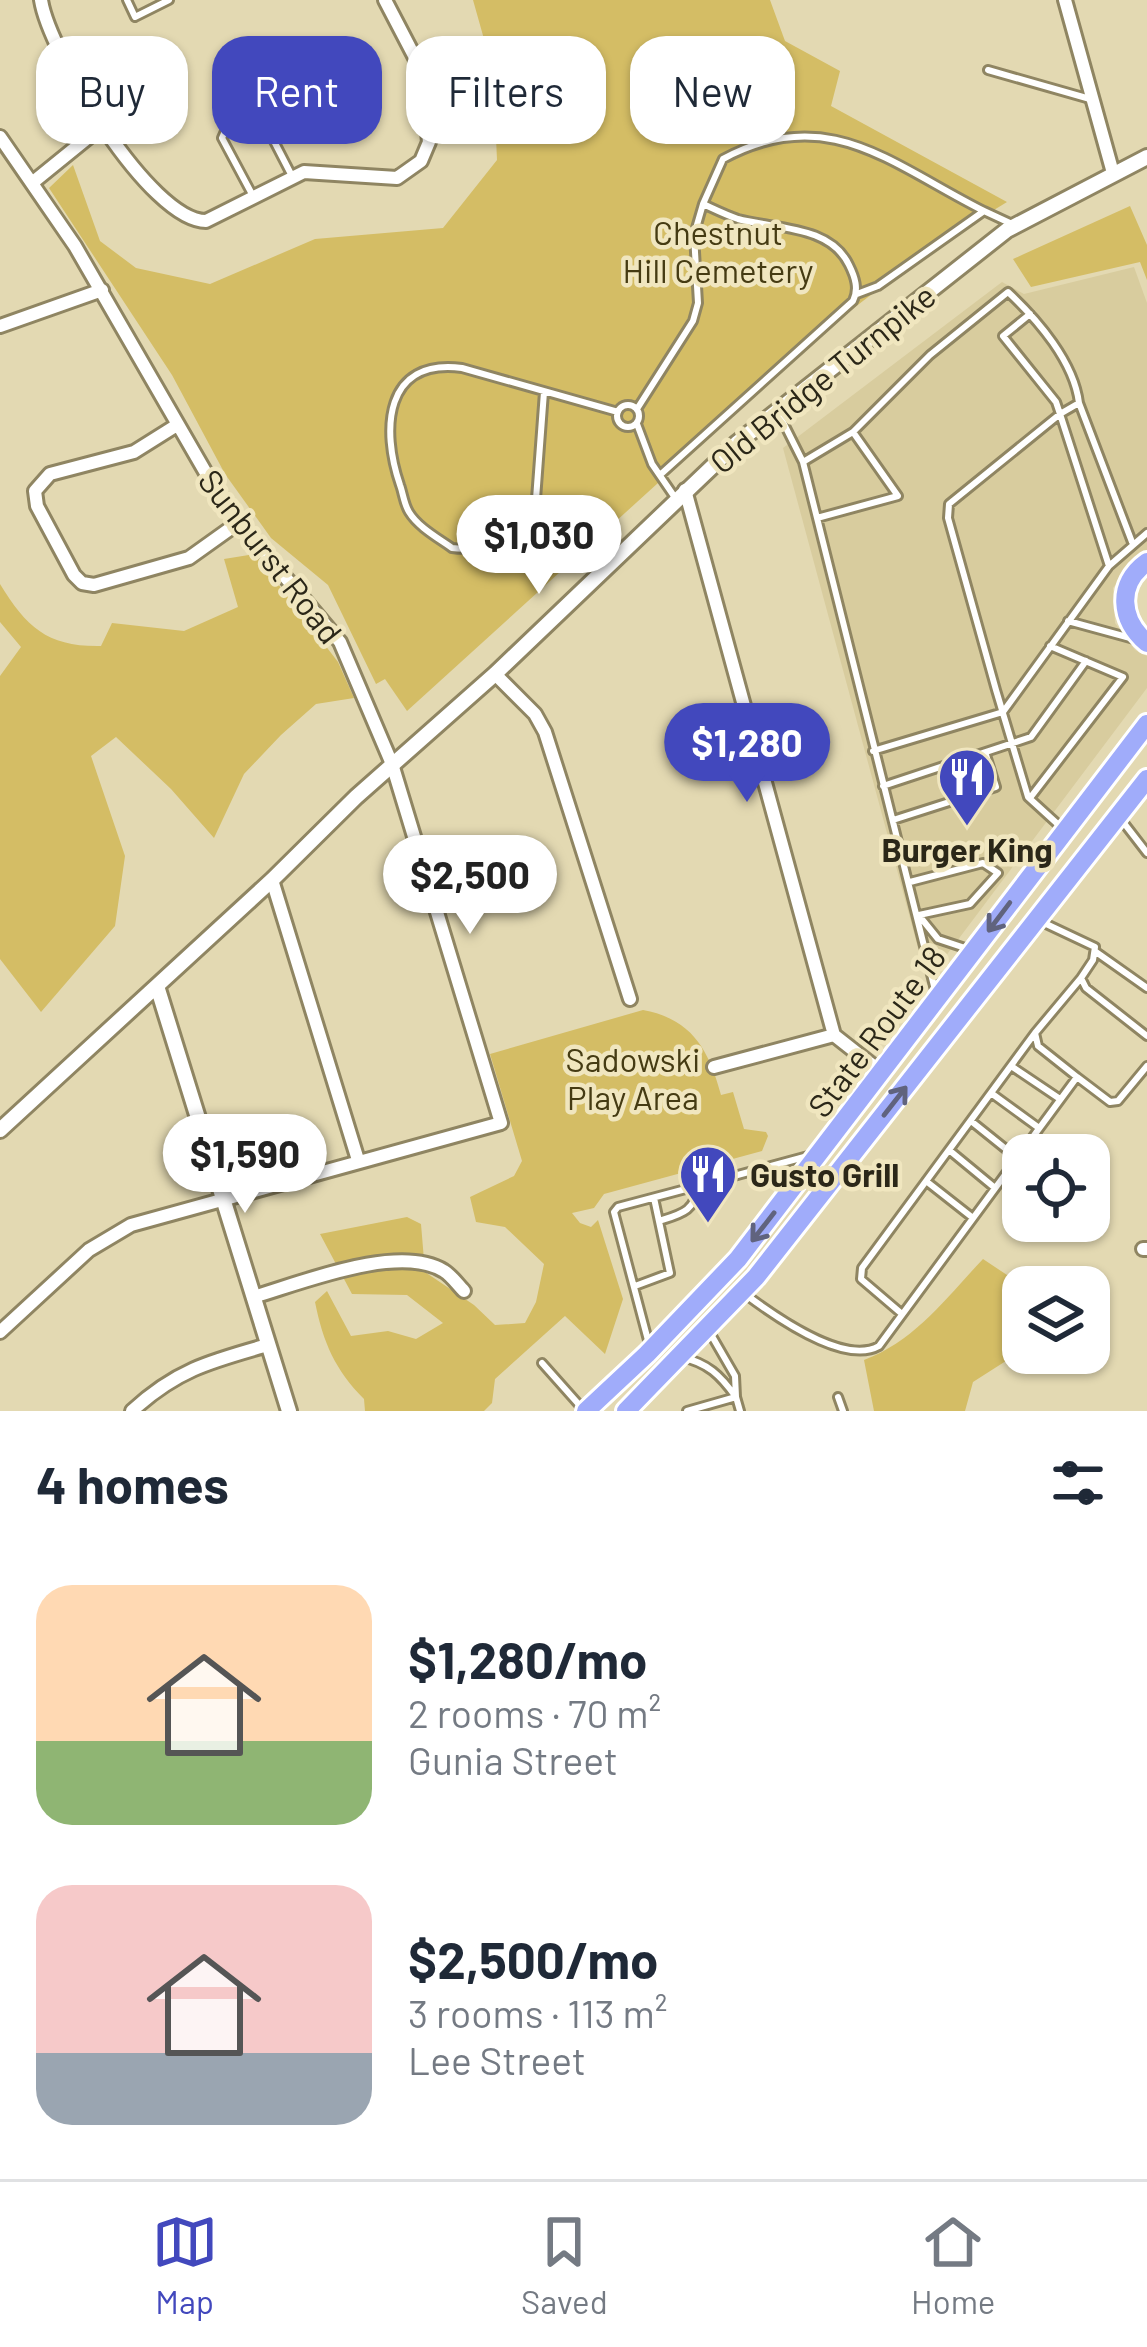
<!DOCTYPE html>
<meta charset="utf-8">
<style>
:root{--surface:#fff;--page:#f2f2f3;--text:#1f2937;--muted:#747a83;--line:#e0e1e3;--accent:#4248bd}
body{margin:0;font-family:Barlow,sans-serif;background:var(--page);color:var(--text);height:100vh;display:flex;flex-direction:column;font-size:45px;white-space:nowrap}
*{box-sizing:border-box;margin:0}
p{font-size:39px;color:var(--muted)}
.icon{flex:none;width:66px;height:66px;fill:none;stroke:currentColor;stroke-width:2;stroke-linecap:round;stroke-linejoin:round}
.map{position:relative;height:1411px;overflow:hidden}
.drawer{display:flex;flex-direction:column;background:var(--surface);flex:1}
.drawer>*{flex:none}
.hud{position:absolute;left:36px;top:36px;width:1077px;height:108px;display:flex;gap:24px}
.controls{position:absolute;left:1002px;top:1134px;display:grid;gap:24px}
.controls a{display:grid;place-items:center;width:108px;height:108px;border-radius:24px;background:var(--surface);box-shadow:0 3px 9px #0004;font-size:60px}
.price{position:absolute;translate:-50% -102px;padding:0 27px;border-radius:42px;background:#fff;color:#222;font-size:39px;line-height:78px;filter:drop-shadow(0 3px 6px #0008)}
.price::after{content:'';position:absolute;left:50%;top:72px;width:36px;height:27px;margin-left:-18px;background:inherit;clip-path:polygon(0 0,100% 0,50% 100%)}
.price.active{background:var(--accent);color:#fff}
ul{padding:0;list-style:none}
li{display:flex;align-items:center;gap:36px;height:300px;padding:0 36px}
li span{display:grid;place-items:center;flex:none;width:336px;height:240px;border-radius:36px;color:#555}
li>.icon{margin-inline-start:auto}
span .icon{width:144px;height:144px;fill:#fffc;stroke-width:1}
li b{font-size:51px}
h2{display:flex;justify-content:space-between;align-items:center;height:144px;padding:0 36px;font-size:51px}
.pill{padding:0 42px;border-radius:36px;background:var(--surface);box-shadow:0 3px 9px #0004;font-size:42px;line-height:108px}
.pill.active{background:var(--accent);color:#fff}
.tab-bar{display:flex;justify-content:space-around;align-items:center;height:168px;border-top:3px solid var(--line);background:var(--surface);font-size:33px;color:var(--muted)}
.tab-bar a{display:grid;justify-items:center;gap:6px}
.tab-bar .active{color:var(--accent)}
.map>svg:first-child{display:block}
.built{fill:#d8cc9e}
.green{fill:#d4bd65}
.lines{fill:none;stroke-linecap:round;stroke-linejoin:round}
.service-casing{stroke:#8f8562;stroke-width:12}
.minor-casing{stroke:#8f8562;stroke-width:18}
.tertiary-casing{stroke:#8f8562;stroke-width:20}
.trunk-casing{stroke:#fff;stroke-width:24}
.service{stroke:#fff;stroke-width:6}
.minor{stroke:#fff;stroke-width:12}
.tertiary{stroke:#fff;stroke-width:14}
.trunk{stroke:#a0acfa;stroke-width:18}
.oneway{stroke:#60637e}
.labels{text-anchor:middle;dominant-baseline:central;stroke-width:9;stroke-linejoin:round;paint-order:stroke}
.park-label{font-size:33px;fill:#453b13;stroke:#f0e6bf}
.street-label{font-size:33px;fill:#2b2718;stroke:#f0e6bf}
.poi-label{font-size:33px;font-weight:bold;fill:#2b2718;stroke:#f0e6bf}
</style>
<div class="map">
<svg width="1147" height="1411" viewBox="0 0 1147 1411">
<rect width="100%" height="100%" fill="#e3d9b2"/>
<path class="built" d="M1134 267 1147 303V552L1137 557 1113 588 1115 623 1135 650 1147 656V688L927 981 783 448 1002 282 1024 294Z"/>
<path class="green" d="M473 0H770L785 41 840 71 831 106 1007 202 932 248 833 324 407 711 385 679 376 684 328 585 271 538 225 474 172 375 49 188 73 165 100 241 136 268 210 284 315 239 443 228 497 160 493 71Z
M1130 206 1147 245V280L1140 262 1031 287 1013 259Z
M255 554 338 662 354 698 316 704 281 735 244 774 214 838 171 789 116 737 91 756 125 856 115 926 41 1012 0 959V676L21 647 0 622V584C27 628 48 647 101 646L112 623 184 631 238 607 224 559Z
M643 1010C692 1019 709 1050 721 1095L733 1092 744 1129 766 1132 768 1136 762 1151 604 1194 594 1208 572 1213 580 1223 591 1227 598 1220 623 1299 605 1354 565 1316 495 1379 492 1403 484 1411H365L364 1399C335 1370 323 1342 315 1302L327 1291 351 1336 388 1331 416 1339 443 1323 407 1295 352 1294 320 1234 407 1217 421 1224 425 1272 474 1305 495 1325 525 1323 536 1302 544 1264 505 1227 476 1222 470 1197 514 1176 522 1161 490 1054Z
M983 1259 1025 1287 1023 1350 973 1382 965 1411H874L864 1360C915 1341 946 1298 983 1259Z"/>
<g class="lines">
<defs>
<path id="service" d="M127 0 135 17 169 0
M988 70 1090 99
M253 196 222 138 226 129 254 113 261 116 292 176
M703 204 723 159C828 102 892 165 984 211
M857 294 878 286 984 211 1012 224
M544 392 536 499C524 532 487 553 452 548 438 538 418 527 409 512 404 504 403 493 400 485 381 430 384 358 462 368L618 412
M1079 403 1132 542
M617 416a11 11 0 1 1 22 0a11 11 0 1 1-22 0Z
M637 409 693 321 698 303 694 235 703 204C714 209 726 215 738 219 775 229 830 225 849 265 855 277 859 289 853 301L660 475
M779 414 803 462 853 432 930 355 1008 292C1038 320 1074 362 1079 403L1060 414 1056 402 1003 336 1030 314
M637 424 652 464 676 499
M803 462 936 994
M817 518 898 496 853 432
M1109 566 1147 533
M1068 621 1134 639
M873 751 1003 712 1109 566 1060 414 949 504 948 518 996 690 1028 797 1062 828
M883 786 1031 737 1086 661
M1030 798 1123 677 1050 646
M1120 818 1147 853
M893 820 996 787 986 755
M910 882 983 863 998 873 970 904 919 915
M921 918 938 939 968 949
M1042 922 1095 947 1093 960 1081 978 1086 988 1147 1036
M1096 952 1147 988
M1011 1066 1060 1099
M1077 1077 1038 1046 1035 1033 1081 978
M991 1093 1039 1128
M971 1121 1017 1158
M949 1150 995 1188
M926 1181 973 1218
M697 1186 808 1156
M635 1286 670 1273 654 1198
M745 1294C773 1315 844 1366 879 1346L1077 1077 1110 1102 1118 1101 1147 1066
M902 1314 861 1279 862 1268 1035 1033
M649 1344 614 1212 618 1207 697 1186C696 1211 681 1214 659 1221
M681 1357C708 1363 720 1375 736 1397L735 1376 709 1331
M542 1363 582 1408
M838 1397 843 1411
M687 1411 736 1397 740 1411"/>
<path id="minor" d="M41 0C49 52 150 221 206 221L304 172 397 178 421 161 429 142 422 71 385 0
M1065 0 1113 173
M0 137 75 246 225 506 340 642 392 764 501 1123 131 1225 89 1250 0 1332
M32 183 101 127
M0 326 102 290
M177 425 134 452 50 474 35 491 37 506 74 575 82 583 94 585 189 558 238 523
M685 490 834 1035 881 1072
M495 674 535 714 545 732 630 999
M272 880 358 1160
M714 1067 834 1035
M1143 1249H1147
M253 1297C301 1283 399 1243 444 1271 451 1275 458 1285 464 1291
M132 1411C176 1370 211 1361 268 1345"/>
<path id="tertiary" d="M157 986 289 1411
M0 1130 272 880 356 797 495 674 737 443 1007 230 1147 157"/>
<path id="trunk" d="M1147 562C1116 584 1120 620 1147 643
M586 1411 647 1354 738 1259 1147 724
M626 1411 756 1277 1147 779"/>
</defs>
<use href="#service" class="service-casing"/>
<use href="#minor" class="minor-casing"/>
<use href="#tertiary" class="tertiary-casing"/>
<use href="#trunk" class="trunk-casing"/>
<use href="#service" class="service"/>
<use href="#minor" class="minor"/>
<use href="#tertiary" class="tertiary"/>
<use href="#trunk" class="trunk"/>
</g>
<defs><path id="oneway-shaft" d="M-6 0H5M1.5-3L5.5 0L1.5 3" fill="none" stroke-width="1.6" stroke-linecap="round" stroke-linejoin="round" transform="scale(3)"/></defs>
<g class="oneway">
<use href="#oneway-shaft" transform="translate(999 917) rotate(127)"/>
<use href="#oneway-shaft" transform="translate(895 1101) rotate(-52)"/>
<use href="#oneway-shaft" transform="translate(763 1227) rotate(128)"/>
</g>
<defs>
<symbol id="restaurant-pin" viewBox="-11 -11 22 30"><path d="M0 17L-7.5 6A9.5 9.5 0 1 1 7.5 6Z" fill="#4248bd" stroke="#f0e6bf"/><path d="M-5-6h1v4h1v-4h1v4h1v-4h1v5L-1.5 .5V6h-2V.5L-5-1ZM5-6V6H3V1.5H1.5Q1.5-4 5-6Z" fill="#fff"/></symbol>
</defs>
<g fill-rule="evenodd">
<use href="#restaurant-pin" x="934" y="744" width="66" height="90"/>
<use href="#restaurant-pin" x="675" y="1141" width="66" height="90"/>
</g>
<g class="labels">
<g class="park-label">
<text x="718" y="232">Chestnut<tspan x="718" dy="38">Hill Cemetery</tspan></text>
<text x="633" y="1059">Sadowski<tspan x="633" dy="38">Play Area</tspan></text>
</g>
<g class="street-label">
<text transform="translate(822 378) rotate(-39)">Old Bridge Turnpike</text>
<text transform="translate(271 556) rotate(52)">Sunburst Road</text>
<text transform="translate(876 1031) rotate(-53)">State Route 18</text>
</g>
<g class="poi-label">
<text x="967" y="849">Burger King</text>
<text x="750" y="1174" text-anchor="start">Gusto Grill</text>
</g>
</g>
</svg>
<div class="controls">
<a><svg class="icon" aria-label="locate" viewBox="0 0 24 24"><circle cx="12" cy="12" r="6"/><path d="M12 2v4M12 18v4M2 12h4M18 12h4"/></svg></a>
<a><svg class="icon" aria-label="layers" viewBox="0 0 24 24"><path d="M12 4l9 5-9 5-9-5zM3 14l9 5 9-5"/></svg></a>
</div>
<b class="price" style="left:539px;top:597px">$1,030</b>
<b class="price active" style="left:747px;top:805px">$1,280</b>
<b class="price" style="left:470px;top:937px">$2,500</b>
<b class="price" style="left:245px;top:1216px">$1,590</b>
<div class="hud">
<a class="pill">Buy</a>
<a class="pill active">Rent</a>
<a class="pill">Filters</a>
<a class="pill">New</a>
</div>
</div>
<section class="drawer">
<h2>4 homes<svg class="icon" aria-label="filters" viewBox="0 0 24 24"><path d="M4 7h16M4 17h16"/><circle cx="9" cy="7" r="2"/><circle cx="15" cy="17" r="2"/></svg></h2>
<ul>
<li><span style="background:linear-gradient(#ffd9b3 65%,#8fb573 0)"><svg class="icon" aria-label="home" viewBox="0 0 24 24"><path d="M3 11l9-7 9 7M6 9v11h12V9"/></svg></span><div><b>$1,280/mo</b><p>2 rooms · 70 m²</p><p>Gunia Street</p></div></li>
<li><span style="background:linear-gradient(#f6c9c9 70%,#9aa5b1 0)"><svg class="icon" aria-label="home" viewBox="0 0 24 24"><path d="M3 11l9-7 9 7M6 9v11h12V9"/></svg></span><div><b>$2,500/mo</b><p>3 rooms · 113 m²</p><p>Lee Street</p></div></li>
</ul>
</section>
<nav class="tab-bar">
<a class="active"><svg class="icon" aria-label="map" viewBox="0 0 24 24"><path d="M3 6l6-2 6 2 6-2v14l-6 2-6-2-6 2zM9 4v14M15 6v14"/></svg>Map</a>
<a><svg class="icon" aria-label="saved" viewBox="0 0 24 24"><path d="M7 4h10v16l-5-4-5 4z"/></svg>Saved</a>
<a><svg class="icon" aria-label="home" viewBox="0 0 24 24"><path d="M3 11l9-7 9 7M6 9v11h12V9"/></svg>Home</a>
</nav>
